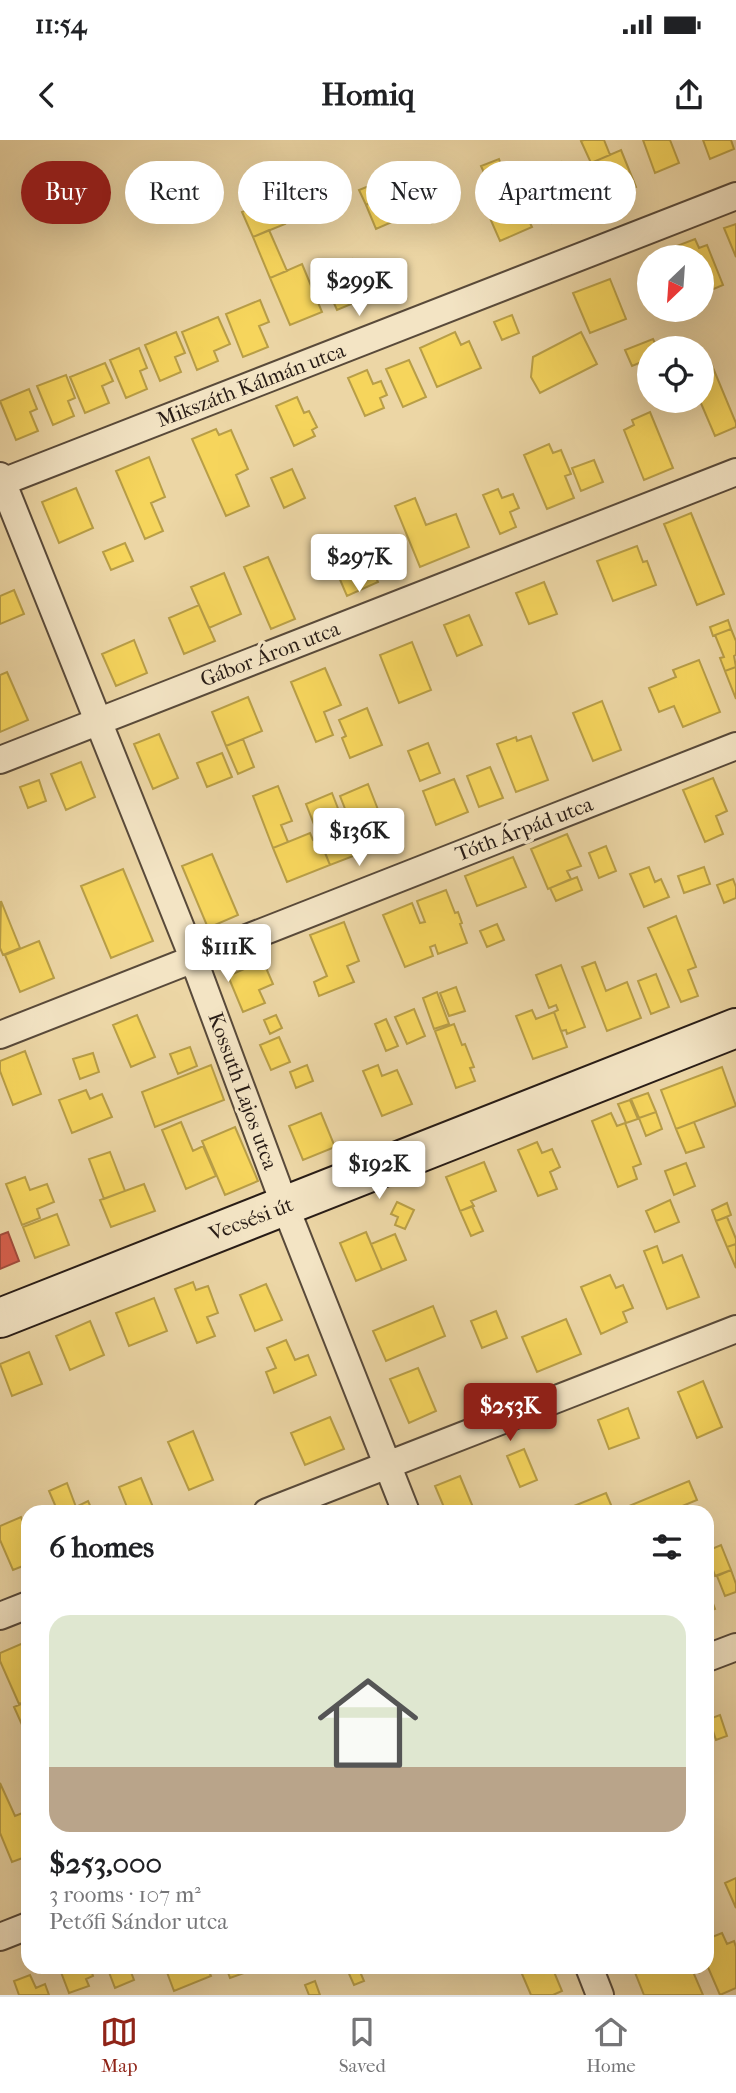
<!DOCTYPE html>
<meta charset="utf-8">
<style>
:root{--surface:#fff;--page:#f6f6f6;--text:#202124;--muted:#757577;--line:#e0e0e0;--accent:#8f2418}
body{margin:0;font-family:"IM FELL French Canon",serif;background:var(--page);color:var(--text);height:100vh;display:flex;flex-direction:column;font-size:26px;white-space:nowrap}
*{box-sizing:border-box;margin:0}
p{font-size:23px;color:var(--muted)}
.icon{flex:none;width:38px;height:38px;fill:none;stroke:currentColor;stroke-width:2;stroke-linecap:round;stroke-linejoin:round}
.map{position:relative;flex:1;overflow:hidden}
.details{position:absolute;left:21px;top:1365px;width:693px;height:469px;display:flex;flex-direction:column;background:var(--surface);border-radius:21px;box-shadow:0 7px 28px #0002}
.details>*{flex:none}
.guide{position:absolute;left:21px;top:21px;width:695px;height:63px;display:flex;gap:14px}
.needle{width:46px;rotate:205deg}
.buttons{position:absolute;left:637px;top:105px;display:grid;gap:14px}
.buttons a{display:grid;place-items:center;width:77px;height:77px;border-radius:50%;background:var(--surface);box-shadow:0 7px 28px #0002;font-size:35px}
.price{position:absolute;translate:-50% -60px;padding:0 16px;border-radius:7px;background:#fff;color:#222;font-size:23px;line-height:46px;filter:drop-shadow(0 2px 4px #0008)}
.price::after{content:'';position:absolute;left:50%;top:42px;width:21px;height:16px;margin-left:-10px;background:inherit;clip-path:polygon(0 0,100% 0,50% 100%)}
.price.active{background:var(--accent);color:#fff}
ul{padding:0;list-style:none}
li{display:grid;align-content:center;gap:14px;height:371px;padding:0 28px}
li span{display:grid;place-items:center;height:217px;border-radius:21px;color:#555}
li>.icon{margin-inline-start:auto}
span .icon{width:126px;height:126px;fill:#fffc;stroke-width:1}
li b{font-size:30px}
h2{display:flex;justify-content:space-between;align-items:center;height:84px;padding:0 28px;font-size:30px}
.tag{padding:0 24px;border-radius:32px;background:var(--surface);box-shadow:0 7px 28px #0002;font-size:24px;line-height:63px}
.tag.active{background:var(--accent);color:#fff}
.status{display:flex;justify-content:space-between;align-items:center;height:49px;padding:0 35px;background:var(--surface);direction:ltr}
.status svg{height:19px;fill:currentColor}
header{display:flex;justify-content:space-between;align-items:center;height:91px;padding:0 28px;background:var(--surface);font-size:32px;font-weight:700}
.tabs{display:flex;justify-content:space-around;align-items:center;height:98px;border-top:2px solid var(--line);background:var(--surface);font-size:19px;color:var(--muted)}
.tabs a{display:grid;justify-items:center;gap:4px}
.tabs .active{color:var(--accent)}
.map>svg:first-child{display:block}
.homes{fill:#f6d55c;stroke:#b89e47;stroke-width:2}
.shops{fill:#d6604d;stroke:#a24c3c;stroke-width:2}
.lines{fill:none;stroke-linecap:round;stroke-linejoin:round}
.street-casing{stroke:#594a3a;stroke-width:30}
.secondary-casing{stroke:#281c16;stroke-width:42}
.street{stroke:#f3e4c4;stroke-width:26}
.secondary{stroke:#f3e4c4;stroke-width:38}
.labels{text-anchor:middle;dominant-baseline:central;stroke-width:7;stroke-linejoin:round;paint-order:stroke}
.street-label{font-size:21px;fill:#281c16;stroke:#f3e4c4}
</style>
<div class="status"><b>11:54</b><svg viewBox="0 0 49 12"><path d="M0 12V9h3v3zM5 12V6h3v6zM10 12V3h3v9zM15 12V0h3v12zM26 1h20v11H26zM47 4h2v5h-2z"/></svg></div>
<header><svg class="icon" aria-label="back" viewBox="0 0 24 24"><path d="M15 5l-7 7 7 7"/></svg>Homiq<svg class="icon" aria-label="share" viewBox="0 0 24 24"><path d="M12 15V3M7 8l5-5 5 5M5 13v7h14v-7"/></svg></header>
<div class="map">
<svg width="736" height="1855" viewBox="0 0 736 1855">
<rect width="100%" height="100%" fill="#ecd6a5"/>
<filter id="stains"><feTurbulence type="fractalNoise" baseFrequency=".00286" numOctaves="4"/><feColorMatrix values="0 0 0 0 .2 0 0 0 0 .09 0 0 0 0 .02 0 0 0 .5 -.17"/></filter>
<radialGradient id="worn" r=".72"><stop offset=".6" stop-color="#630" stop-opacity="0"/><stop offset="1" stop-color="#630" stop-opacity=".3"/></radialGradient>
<path class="homes" d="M584 0H604L610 15 591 23 581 1Z
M643 0H670L679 23 655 33Z
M703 0H731L734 9 710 19Z
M621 10 636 47 607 60 591 23Z
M499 19 510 48 494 55 481 26Z
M561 22 576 59 571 61 577 73 552 83 531 35Z
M386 39 393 54 366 65 359 50Z
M519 44 532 75 527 77 532 87 500 101 482 60Z
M438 51 448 76 432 83 421 58Z
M382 59 392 82 376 89 366 65Z
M269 61 272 70 278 68 285 84 253 97 242 72Z
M736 84V117L724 88Z
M269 90 287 131 270 138 253 97Z
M695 99 699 108 707 105 723 145 702 154V117H672L669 109Z
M352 119 368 157 337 170 320 132Z
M302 124 322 172 290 185 270 138Z
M610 139 626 179 590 193 573 153Z
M260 160 269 182 259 186 268 207 243 217 226 174Z
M512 175 519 193 502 200 494 182Z
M218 177 230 204 214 211 218 221 197 230 182 192Z
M176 192 185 213 175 217 181 232 160 241 145 205Z
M455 192 461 205 469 201 481 228 437 247 420 208Z
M581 192 597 224 540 253 531 237 533 217Z
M653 199 657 208H649V219L632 226 625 210Z
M139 208 147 228 140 231 147 249 126 258 110 220Z
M409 220 426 257 403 267 386 229Z
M105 223 113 241 102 246 109 263 85 273 70 237Z
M711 223 736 283V287L715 296 700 261 702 227Z
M367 230 373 244 381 241 387 255 380 258 384 268 365 276 348 238Z
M66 235 75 258 68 261 74 276 53 285 37 246Z
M29 249 37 269 30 272 38 291 16 300 0 261Z
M297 257 304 273 309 271 317 287 312 290 315 296 294 306 276 266Z
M650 272 673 328 644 340 624 290 634 285 632 280Z
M216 289 219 295 231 290 248 329 236 335 249 366 226 376 192 299Z
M549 304 553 313 561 310 571 334 565 336 574 358 547 369 524 315Z
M149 317 165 357 151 363 163 391 145 399 116 331Z
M594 320 603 342 581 351 572 328Z
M292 329 305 358 284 368 271 338Z
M76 348 93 388 59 403 42 362Z
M498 349 502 358 513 354 519 368 510 372 516 387 500 394 483 355Z
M415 358 426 385 456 374 469 407 420 427 395 366Z
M691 373 724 454 697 465 664 384Z
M125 403 133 421 111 430 103 412Z
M637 406 643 422 647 421 656 445 613 461 597 421Z
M363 408 378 442 347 456 332 421Z
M268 417 295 479 271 489 244 427Z
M224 433 241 474 209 488 191 447Z
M544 442 557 474 529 484 516 453Z
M14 450 24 474 0 484V456Z
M199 465 215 501 184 514 169 478Z
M469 475 482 505 457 516 444 485Z
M728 480 731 489 713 496 710 487Z
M731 489 736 501V515L734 516 736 527 725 531 720 518 724 517 715 495Z
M134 500 147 533 116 546 102 514Z
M412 502 431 550 399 563 380 515Z
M699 520 720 572 683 587 674 566 659 572 649 548 676 537 673 530Z
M736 527V559L725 531Z
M325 528 341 565 324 572 333 595 316 602 291 542Z
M7 532 28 580 0 592V535Z
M248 557 262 591 226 606 212 572Z
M602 561 621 610 593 621 573 573Z
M367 568 382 605 350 618 342 598 346 596 339 580Z
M159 594 178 638 153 649 134 604Z
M531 596 548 640 516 652 497 604 516 597 517 601Z
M243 599 254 627 238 634 226 606Z
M428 603 440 633 420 641 408 611Z
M222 613 232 637 207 647 197 623Z
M81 622 95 657 66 670 51 634Z
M490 627 503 658 479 667 467 636Z
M713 638 727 671 716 676 723 694 705 702 683 650Z
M454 639 468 672 436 685 423 651Z
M39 640 46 661 28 668 20 647Z
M368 644 391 703 363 714 340 656Z
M278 646 292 681 281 685 288 702 273 708 253 656Z
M332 653 356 715 330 725 306 664Z
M310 693 313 700 319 698 330 725 287 742 273 708Z
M567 694 581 726 567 731 571 739 548 749 531 709Z
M606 706 616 731 599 738 589 713Z
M212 714 238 775 208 788 182 726Z
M513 717 526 747 477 766 465 736Z
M649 727 655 742 661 739 669 757 644 767 630 734Z
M704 727 710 744 684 753 678 736Z
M123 729 153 801 111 818 81 746Z
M577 737 582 750 556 761 550 748Z
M733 739 736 747V758L724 763 717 745Z
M446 750 455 773 458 772 462 783 460 784 467 803 438 814 435 805 430 807 433 816 405 827 383 775 412 763 420 783 425 782 417 761Z
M1 761 20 808 3 815 0 808Z
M676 776 696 827 688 830 698 856 681 862 648 788Z
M344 782 359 821 347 826 354 842 319 856 314 842 327 836 310 795Z
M497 784 504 800 487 807 480 791Z
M39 801 54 838 20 852 5 815Z
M263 821 273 844 259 850 265 863 243 872 228 836Z
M595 822 606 851 627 842 641 878 607 891 582 827Z
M561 825 585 887 567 894 566 890 561 891 554 872 558 870 556 865 549 868 536 835Z
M656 834 669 867 651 874 638 841Z
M456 847 465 871 449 876 440 853Z
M437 852 449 884 434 889 423 858Z
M414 869 425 896 407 904 395 877Z
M532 870 536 879 554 872 567 907 533 919 516 876Z
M137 875 155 917 131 927 113 885Z
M276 875 282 888 270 894 264 880Z
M386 879 398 906 386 911 375 884Z
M454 884 462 905 465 904 474 927 470 928 475 941 456 948 435 891Z
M279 897 290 922 271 930 260 905Z
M190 907 197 926 178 934 170 914Z
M25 911 41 954 13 965 0 931V921Z
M93 913 99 932 80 939 73 919Z
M211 925 224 960 155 987 142 952Z
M307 925 313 941 296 948 290 932Z
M378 925 382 936 397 930 412 964 382 976 363 931Z
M722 927 736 966 676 989 661 950Z
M86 950 90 959 102 954 112 977 72 993 59 960Z
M648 953 656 972 639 978 631 959Z
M630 960 638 979 626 983 618 964Z
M656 972 662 989 646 996 639 978Z
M321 973 335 1007 303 1020 289 986Z
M611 973 617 986 625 983 641 1024 633 1027 637 1039 618 1047 592 981Z
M181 982 193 1011 203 1006 216 1036 186 1049 162 990Z
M694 982 704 1007 686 1013 676 989Z
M235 987 258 1041 225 1055 202 1001Z
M537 1002 542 1013 552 1009 560 1027 550 1032 557 1049 538 1056 518 1010Z
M110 1012 125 1051 104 1059 89 1019Z
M484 1022 496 1051 471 1061 474 1066 460 1071 446 1037Z
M686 1023 695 1046 674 1055 665 1031Z
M25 1037 30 1050 47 1044 54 1062 37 1069 40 1078 22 1085 6 1044Z
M144 1044 155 1071 111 1087 100 1060Z
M670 1060 679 1082 655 1092 646 1071Z
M397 1062 414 1070 405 1089 395 1085 398 1077 391 1074Z
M727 1063 731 1075 716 1081 712 1070Z
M472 1066 483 1091 471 1096 460 1071Z
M57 1074 69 1105 35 1118 23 1087Z
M727 1077 736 1099V1104L727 1107 716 1081Z
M366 1092 382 1130 356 1141 340 1103Z
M395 1094 406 1120 382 1130 371 1104Z
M736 1104V1128L727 1107Z
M657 1106 663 1123 682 1115 699 1157 667 1169 644 1111Z
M610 1135 616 1148 623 1145 633 1168 623 1172 627 1182 601 1194 581 1147Z
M193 1142 196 1150 208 1146 218 1173 207 1177 215 1196 197 1203 175 1149Z
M266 1144 282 1180 255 1191 240 1155Z
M154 1158 167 1191 129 1206 116 1173Z
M433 1166 445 1196 386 1221 373 1191Z
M496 1171 507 1198 482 1208 471 1181Z
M566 1179 581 1214 537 1232 522 1197Z
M90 1181 104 1215 70 1230 56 1196Z
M286 1200 295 1220 308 1215 316 1235 274 1253 266 1232 276 1228 267 1208Z
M29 1212 42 1244 12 1256 0 1224Z
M418 1228 436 1271 409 1283 390 1239Z
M703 1241 722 1287 697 1298 678 1252Z
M628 1268 639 1298 609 1309 598 1280Z
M330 1277 344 1309 305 1325 291 1293Z
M193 1291 213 1340 189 1350 168 1302Z
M524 1309 537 1340 520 1347 507 1316Z
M460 1336 475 1372H446L435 1346Z
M141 1338 155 1372H129L119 1347Z
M689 1341 697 1360 668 1372H632L629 1366Z
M67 1343 76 1367 58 1372 49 1351Z
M606 1353 614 1372H559Z
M88 1361 93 1372H63L76 1367Z
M21 1377 28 1393V1424L13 1430 0 1400V1386Z
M721 1405 731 1430 715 1436 707 1411Z
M731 1430 736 1444V1452L725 1456 717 1436Z
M707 1447 715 1469 707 1472Z
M28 1501V1561L19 1564 0 1521V1513Z
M28 1561V1598L14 1567Z
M720 1575 727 1596 716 1600 709 1579Z
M0 1643 15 1676 25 1672 28 1679V1716L12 1722 0 1693Z
M736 1738V1768L725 1743Z
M722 1793 727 1804 734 1801 736 1807V1848L720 1855 707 1825V1799Z
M59 1827H90L93 1836 86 1839 89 1846 69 1853Z
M107 1827H129L134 1840 115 1848Z
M165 1827H207L211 1836 174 1851Z
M226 1827H261L230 1838Z
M346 1827H358L364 1841 354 1845Z
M519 1827H552L562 1851 553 1855H531Z
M642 1827H691L703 1855H644L634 1830Z
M30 1835 36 1848 45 1844 49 1855H19L14 1841Z
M315 1841 320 1855H309L305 1845Z"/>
<path class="shops" d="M8 1092 19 1121 0 1129V1095Z"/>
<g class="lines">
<defs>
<path id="street" d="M0 336 193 818 285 1066 406 1372
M0 343 736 56
M0 620 736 332
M0 895 736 606
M267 1372 736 1189
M0 1476 28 1465
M707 1518 736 1507
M0 1797 28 1786
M589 1827 600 1855"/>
<path id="secondary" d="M0 1178 736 888"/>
</defs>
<use href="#street" class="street-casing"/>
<use href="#secondary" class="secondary-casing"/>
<use href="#street" class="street"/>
<use href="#secondary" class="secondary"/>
</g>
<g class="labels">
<g class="street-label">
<text transform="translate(251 245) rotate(-21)">Mikszáth Kálmán utca</text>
<text transform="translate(270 514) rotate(-21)">Gábor Áron utca</text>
<text transform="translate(524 689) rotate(-21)">Tóth Árpád utca</text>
<text transform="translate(243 951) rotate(70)">Kossuth Lajos utca</text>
<text transform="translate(251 1079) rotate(-21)">Vecsési út</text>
</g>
</g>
<rect width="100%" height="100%" filter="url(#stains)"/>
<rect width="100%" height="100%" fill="url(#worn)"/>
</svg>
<div class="buttons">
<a><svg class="needle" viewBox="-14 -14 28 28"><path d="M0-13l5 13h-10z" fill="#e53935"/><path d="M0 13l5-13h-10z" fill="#757577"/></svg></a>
<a><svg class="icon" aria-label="locate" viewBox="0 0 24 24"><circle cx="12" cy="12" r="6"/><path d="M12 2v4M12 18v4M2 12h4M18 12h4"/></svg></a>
</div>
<b class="price" style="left:359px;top:178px">$299K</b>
<b class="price" style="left:359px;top:454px">$297K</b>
<b class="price" style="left:359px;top:728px">$136K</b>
<b class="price" style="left:228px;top:844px">$111K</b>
<b class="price" style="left:379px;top:1061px">$192K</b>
<b class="price active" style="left:510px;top:1303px">$253K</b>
<div class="guide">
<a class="tag active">Buy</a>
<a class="tag">Rent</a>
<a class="tag">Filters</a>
<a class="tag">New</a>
<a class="tag">Apartment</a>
</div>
<section class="details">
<h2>6 homes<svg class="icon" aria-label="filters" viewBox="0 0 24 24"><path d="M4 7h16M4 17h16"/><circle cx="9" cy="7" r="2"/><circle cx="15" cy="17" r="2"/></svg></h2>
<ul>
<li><span style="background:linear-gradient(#dfe7d0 70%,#b9a48a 0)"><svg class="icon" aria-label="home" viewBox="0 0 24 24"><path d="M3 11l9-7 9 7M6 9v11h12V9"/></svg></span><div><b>$253,000</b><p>3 rooms · 107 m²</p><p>Petőfi Sándor utca</p></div></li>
</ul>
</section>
</div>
<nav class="tabs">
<a class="active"><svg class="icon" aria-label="map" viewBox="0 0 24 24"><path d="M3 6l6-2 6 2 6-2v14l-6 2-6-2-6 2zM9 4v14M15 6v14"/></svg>Map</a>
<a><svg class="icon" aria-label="saved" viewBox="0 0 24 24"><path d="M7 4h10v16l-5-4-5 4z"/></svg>Saved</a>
<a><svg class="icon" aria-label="home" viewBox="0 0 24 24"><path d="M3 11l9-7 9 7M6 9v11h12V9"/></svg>Home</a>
</nav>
